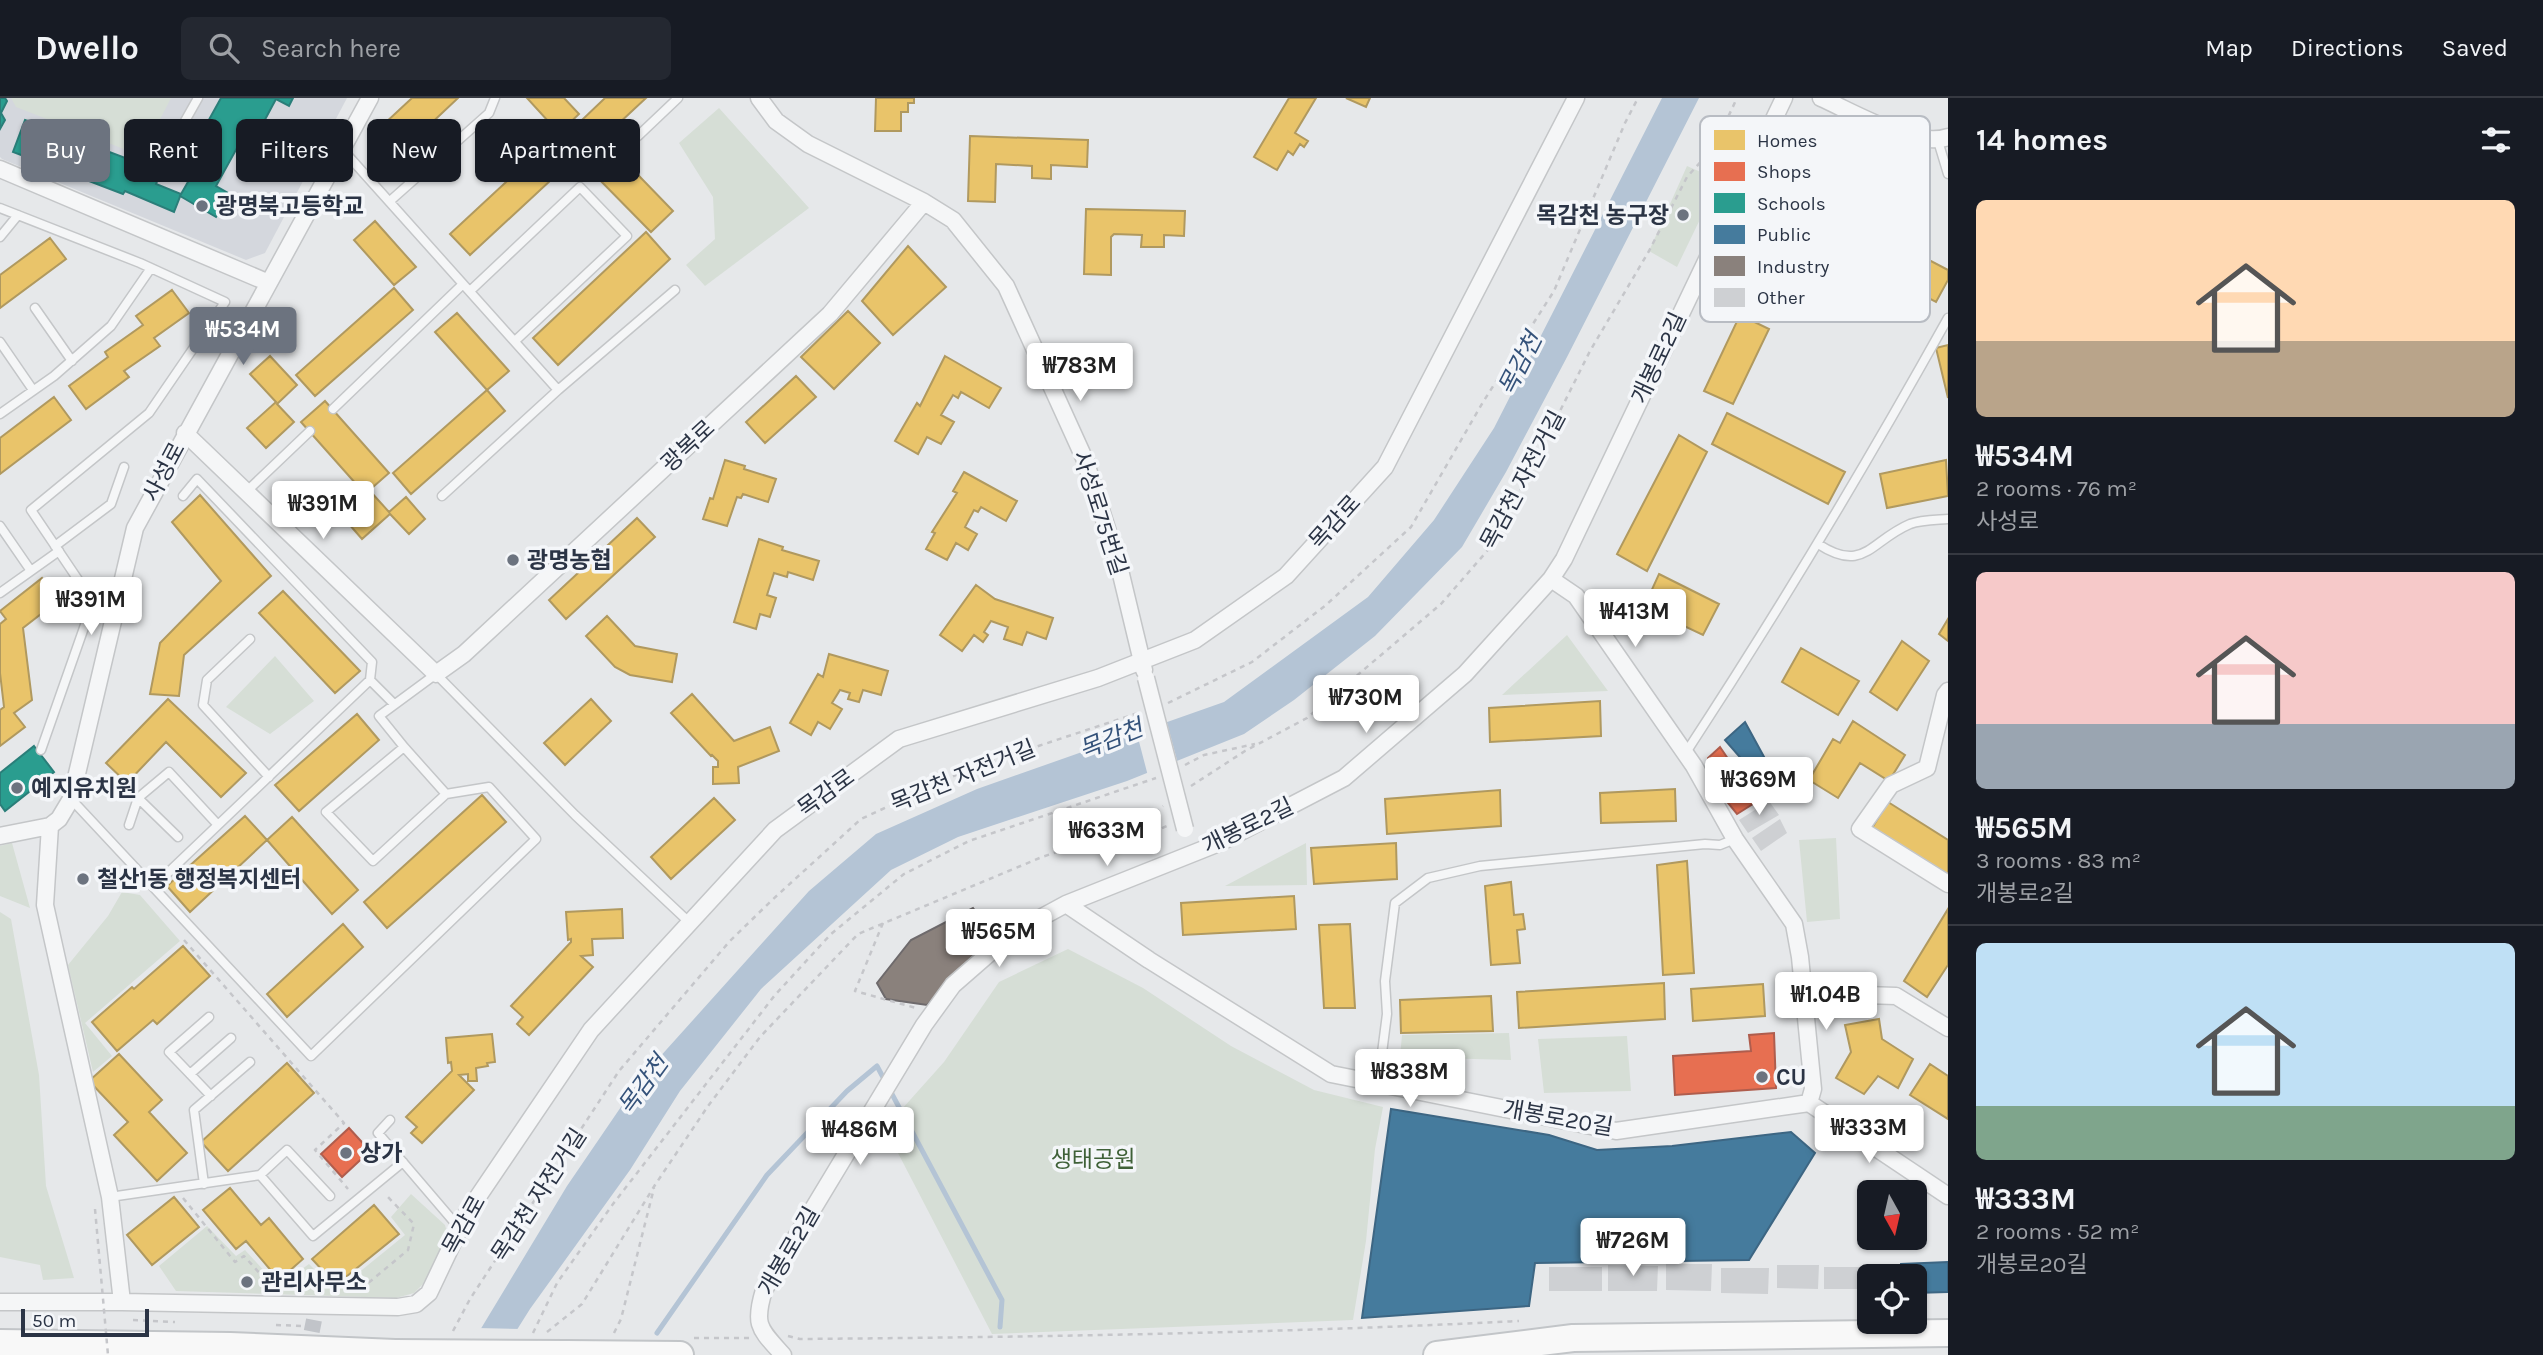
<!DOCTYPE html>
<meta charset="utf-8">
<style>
:root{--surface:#171b24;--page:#242831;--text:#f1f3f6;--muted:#9ea1a6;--line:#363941;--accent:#6c737f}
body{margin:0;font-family:Karla,"Noto Sans KR",sans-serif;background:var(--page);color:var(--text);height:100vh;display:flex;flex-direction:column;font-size:26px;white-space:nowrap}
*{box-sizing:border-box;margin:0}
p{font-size:23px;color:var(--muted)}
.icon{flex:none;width:38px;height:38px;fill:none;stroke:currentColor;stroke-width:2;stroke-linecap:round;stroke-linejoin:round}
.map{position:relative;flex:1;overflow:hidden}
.side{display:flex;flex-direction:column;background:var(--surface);width:595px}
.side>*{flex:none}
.hud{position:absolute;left:21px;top:21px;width:665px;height:63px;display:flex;gap:14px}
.needle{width:46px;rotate:172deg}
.buttons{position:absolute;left:1857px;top:1082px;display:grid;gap:14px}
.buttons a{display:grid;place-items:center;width:70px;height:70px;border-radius:10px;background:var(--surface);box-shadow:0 2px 5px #0004;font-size:35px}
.scale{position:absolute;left:21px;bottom:18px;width:128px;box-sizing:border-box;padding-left:7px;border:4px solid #2b3445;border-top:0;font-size:19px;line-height:24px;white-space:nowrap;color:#2b3445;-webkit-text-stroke:5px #f4f6f9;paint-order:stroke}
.price{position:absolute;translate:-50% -60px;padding:0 16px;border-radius:7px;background:#fff;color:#222;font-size:23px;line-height:46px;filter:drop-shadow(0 2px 4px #0008)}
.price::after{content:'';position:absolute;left:50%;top:42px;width:21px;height:16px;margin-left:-10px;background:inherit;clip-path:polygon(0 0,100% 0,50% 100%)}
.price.selected{background:var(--accent);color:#fff}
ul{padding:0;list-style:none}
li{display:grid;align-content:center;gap:14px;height:371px;padding:0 28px}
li+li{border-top:2px solid var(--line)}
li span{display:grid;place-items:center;height:217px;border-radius:10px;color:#555}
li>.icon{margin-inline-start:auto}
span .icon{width:126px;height:126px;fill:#fffc;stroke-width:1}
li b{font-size:30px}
h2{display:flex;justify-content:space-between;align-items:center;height:84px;padding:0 28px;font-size:30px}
.tag{padding:0 24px;border-radius:10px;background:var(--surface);box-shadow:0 2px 5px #0004;font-size:24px;line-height:63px}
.tag.selected{background:var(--accent);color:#fff}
header{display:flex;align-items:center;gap:42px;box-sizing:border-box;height:98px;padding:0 35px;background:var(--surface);border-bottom:2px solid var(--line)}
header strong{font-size:33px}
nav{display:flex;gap:38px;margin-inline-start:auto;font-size:24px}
.search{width:490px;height:63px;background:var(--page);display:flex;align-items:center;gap:18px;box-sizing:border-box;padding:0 24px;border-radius:10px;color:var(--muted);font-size:26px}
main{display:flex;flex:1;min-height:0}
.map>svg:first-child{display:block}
.built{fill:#d4d7dd}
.green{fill:#d6ded6}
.water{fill:#b4c4d5}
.pier{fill:#e6e8ea}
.homes{fill:#e9c46a;stroke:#b0995f;stroke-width:2}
.shops{fill:#e76f51;stroke:#af5d4d;stroke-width:2}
.schools{fill:#2a9d8f;stroke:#2a7e79;stroke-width:2}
.public{fill:#457b9d;stroke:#3d6683;stroke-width:2}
.industry{fill:#8a817c;stroke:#6e6a6c;stroke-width:2}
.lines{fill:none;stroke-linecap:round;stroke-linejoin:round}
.stream{stroke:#b4c4d5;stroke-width:5}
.building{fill:#ced0d3}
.street-tunnel{stroke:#c1c4c9;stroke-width:16;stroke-dasharray:16 8;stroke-linecap:butt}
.lane-casing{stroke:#c4c6c8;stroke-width:11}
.street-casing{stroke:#c4c6c8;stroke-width:19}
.primary-casing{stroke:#c2c5c8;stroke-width:30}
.path{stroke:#c5c6ca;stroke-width:2.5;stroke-dasharray:5 5;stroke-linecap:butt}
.lane{stroke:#f5f6f7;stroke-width:8}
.street{stroke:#f5f6f7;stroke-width:16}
.primary{stroke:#f8f8f8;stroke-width:26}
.street-bridge-casing{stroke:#c4c6c8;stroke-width:19;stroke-linecap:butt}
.primary-bridge-casing{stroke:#c2c5c8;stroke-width:30;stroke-linecap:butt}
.path-bridge{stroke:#c5c6ca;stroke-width:2.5;stroke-dasharray:5 5;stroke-linecap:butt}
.street-bridge{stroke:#f5f6f7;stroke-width:16}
.primary-bridge{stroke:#f8f8f8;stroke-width:26}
.poi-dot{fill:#6c737f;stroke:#f4f6f9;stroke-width:2.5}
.labels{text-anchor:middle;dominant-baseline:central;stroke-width:7;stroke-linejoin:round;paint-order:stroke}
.poi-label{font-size:23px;font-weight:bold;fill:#2b3445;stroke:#f4f6f9;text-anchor:start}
.street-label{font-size:23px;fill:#2b3445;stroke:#f4f6f9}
.park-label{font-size:23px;fill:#3f6138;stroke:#f4f6f9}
.water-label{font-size:24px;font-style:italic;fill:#34527a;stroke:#f4f6f9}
.key{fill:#f4f6f9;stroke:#b8bcc3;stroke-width:2}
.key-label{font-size:19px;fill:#2b3445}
</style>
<header>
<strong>Dwello</strong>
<div class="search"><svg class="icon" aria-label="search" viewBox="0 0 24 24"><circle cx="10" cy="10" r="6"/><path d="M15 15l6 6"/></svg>Search here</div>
<nav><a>Map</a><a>Directions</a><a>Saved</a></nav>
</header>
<main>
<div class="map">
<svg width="1948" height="1257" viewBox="0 0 1948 1257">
<rect width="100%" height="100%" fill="#e6e8ea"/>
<path class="built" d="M0 0H347L265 155 246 162 2 61 0 59Z"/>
<path class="green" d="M11 0H171L156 29 150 27 139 57 16 9Z
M719 10 809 110 705 188 686 167 715 141 713 99 679 45Z
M1687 68 1719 82 1677 169 1649 153Z
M1567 537 1608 593 1502 597Z
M275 558 314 603 270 636 226 609Z
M1836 740 1840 821 1807 824 1799 742Z
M12 745 30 810 0 798V748Z
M1306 745 1307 787 1225 788Z
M122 794 140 797 180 843 85 925 112 958 93 974 68 867 108 818Z
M0 814 11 821 39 977 46 1088 74 1180 43 1182 40 1167 0 1159Z
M1068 851 1143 890 1231 948 1314 992 1383 1009 1375 1051 1366 1143 1353 1222 992 1236 885 1030 944 964 999 884Z
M1509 935 1511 962 1400 959 1402 937Z
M1627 938 1631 993 1544 995 1538 941Z
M411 1096 445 1127 449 1142 423 1186 414 1195 396 1200 176 1193 159 1168 207 1128 236 1158 245 1152 278 1188 309 1166 336 1193 405 1137 391 1119Z"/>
<path class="water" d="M1662 0H1699L1566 261 1506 374 1462 449 1375 538 1294 602 1244 636 1127 683 958 739 891 772 761 891 680 993 630 1072 530 1211 501 1257H465L567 1088 640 981 809 793 876 736 977 691 1224 604 1368 499 1434 422 1494 330Z"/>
<path class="pier" d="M1166 621 1178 666 1148 678 1136 632Z
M477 1230 521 1231 506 1257 462 1255Z"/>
<path class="homes" d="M412 0H458L406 49 384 26Z
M527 0H564L579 16 559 35Z
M605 0H646L602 41 583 21Z
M876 0H914V5H908V14H901V33H875Z
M1289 0H1316L1295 35 1308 43 1304 49 1300 46 1293 57 1288 53 1277 72 1254 59Z
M1346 0H1370L1366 9Z
M559 35 579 56 470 157 450 136Z
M970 38 1088 42 1087 69 1051 67V81L1032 80V68L996 66 995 104 968 103Z
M610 48 673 113 651 134 588 70Z
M1086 111 1185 113 1184 138 1164 137V149H1141L1142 137 1114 136 1111 139V177L1084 176Z
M1834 112 1948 172V182L1936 204 1817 142Z
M375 123 416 169 394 187 354 142Z
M646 134 670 161 558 267 533 240Z
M50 140 66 161 0 210V177Z
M908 148 946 189 893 237 862 203Z
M394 190 413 212 315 298 296 277Z
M172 192 189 215 154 240 160 248 124 273 129 279 86 311 69 288 108 259 105 254 143 227 136 218Z
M848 213 880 245 834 291 801 259Z
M457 215 509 273 487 292 435 234Z
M1740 217 1769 231 1733 306 1704 293Z
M1948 247V300L1936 250Z
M270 258 297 287 277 306 294 324 266 350 247 330 276 304 250 276Z
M945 258 1001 290 989 310 961 294 958 300 953 297 941 317 954 324 941 346 927 339 918 356 895 343 917 305 920 308Z
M796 278 816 299 765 345 746 324Z
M487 292 505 313 411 396 393 375Z
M54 299 71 322 0 376V340Z
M325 303 389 375 365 396 301 324Z
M1727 315 1845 374 1828 406 1712 346Z
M1679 337 1707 354 1647 473 1617 456Z
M725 362 745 368 744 371 776 381 768 404 743 396 741 400 737 399 727 428 703 421 710 400 713 401Z
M1946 362 1948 398 1887 410 1880 376Z
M964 374 1017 403 1006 423 981 409 978 414 974 412 965 429 977 436 968 452 956 445 947 462 926 451 935 435 932 434 957 395 953 393Z
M370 393 389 414 406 399 425 421 409 436 390 416 362 441 342 418Z
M200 397 271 478 184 557 179 598 150 596 160 545 221 483 172 424Z
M637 420 655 439 566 521 549 502Z
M759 441 783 449 782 452 819 463 813 482 788 474 787 479 774 475 767 497 776 500 770 519 760 516 756 531 734 524Z
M1659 476 1719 506 1703 537 1644 509Z
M42 480 59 502 23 530 32 602 14 615 25 629 0 648V612L4 609 0 575V526L6 521 0 513Z
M976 487 995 501 1053 520 1046 541 1027 534 1022 547 1004 541 1008 529 991 523 984 534 988 537 983 544 974 537 962 553 940 537Z
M283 493 360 573 335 595 259 515Z
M607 518 635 548 677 556 672 584 630 577 615 569 586 538Z
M1948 521V543L1939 536Z
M1902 543 1929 563 1897 612 1870 594Z
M1801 550 1859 583 1838 617 1782 584Z
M829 556 888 573 881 597 863 592 859 604 848 601 850 595 840 592 832 605 842 611 830 631 818 624 811 637 790 625 818 576 823 579Z
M692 596 734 643 770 629 779 653 738 669 739 685 713 686V669H718V663L712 657 711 658 671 615Z
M168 601 246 675 221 699 166 644 127 685 106 665Z
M591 601 611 623 565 667 544 645Z
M1600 603 1601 638 1490 644 1489 610Z
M357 616 379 642 299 713 275 687Z
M1853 623 1905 657 1889 683 1860 665 1838 700 1809 682 1833 641 1840 645Z
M1675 691 1676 723 1601 725 1600 695Z
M1500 692 1501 728 1387 736 1385 701Z
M482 697 506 724 387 830 364 804Z
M714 700 735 722 671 781 651 759Z
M1888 704 1948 742V780L1872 730Z
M245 718 267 742 190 814 167 788Z
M292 719 358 792 332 816 267 742Z
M1396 745 1397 781 1314 786 1311 750Z
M1687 763 1694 875 1663 877 1657 767Z
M1511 784 1514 817 1523 816 1525 831 1517 832 1520 865 1491 867 1485 788Z
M1294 798 1296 831 1183 837 1181 805Z
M622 811 623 840 592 841 593 857 581 858 593 869 529 937 517 926 523 919 511 908 571 844V841L568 842 566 814Z
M1948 811V867L1927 899 1904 883Z
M343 826 363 849 287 919 267 896Z
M1350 826 1355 910H1324L1319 827Z
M183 848 210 878 157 926 153 922 117 953 92 924 132 889 134 891Z
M1664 885 1665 921 1519 930 1517 894Z
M1763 886 1765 918 1693 923 1691 891Z
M1491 898 1493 933 1401 935 1400 902Z
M1879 921 1882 941 1913 961 1898 990 1878 978 1864 996 1836 980 1851 954 1845 927Z
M492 936 495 964 487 965 488 968 476 970 477 983H468V976L459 977 474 992 422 1045 411 1035 417 1029 406 1019 452 973 451 964 448 965 446 940Z
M119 956 162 1002 149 1014 187 1055 157 1083 114 1037 128 1024 89 983Z
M287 965 314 995 228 1073 201 1044Z
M1930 966 1948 978V1021L1910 997Z
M230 1090 261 1127 269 1120 303 1161 279 1182 246 1143 236 1151 203 1112Z
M174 1099 199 1129 152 1167 127 1137Z
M374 1107 399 1136 336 1187 312 1161Z"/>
<path class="shops" d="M1720 649 1737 674 1720 686 1712 677 1708 660Z
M1751 681 1764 699 1737 716 1724 700Z
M1774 935 1776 990 1675 997 1673 958 1751 953 1749 937Z
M349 1030 370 1053 342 1079 321 1056Z"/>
<path class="schools" d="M0 0H5L7 3 1 15 5 22 0 31Z
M221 0H293L289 8 276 1 253 44 243 39 216 88 230 96 216 119 180 98 217 33 206 27Z
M25 22 136 64 133 71 158 81 156 86 181 96 174 114 125 93 123 96 13 54Z
M34 648 54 674 5 713 0 706V675Z"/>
<path class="public" d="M1745 624 1775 679 1765 688 1725 642Z
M1391 1011 1549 1037 1597 1052 1672 1048 1791 1034 1815 1055 1749 1162 1535 1165 1529 1208 1362 1220Z
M1948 1164V1194L1914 1195V1178H1900L1901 1166Z"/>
<path class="industry" d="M973 810 986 827 979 854 927 907 886 901 877 885 911 842Z"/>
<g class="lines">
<path class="stream" d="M657 1235 767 1077 847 993 877 968 1002 1202 1000 1229"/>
</g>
<path class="building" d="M1769 703 1779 717 1748 735 1739 722Z
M1780 721 1787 735 1761 753 1752 740Z
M1666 1166H1712L1711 1193 1666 1192Z
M1608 1167 1658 1168 1657 1193H1608Z
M1777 1167H1819L1818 1191 1777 1190Z
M1549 1169H1602V1193H1549Z
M1824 1169H1863V1191H1824Z
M1721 1170H1769L1768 1196 1721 1195Z"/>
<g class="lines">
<path class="street-tunnel" d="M307 1257 314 1222"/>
<defs>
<path id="lane" d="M638 38 678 0
M1938 43 1948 76
M343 52 558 292
M159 69 198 0
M390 103 489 15 495 0
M0 110 140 165 225 204 149 315 31 412 93 504 41 652
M0 139 18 117
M470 193 580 89 627 138 515 243
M35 210 72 263
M0 244 33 292
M333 311 463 186
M0 316 54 278 111 228 151 170
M246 394 310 333
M183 398 197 381 372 564 370 582
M442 398 558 292 675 192
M0 428 31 473
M1818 446C1864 476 1870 443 1910 426 1921 422 1936 422 1948 421
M55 448 111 406 124 369
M0 495 59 453
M250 541 207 582 203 607 269 679
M404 649 379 618 436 576 575 717 690 825
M1685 656C1778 514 1865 369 1948 220
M71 701 311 958 536 741 489 689 446 696 373 763 326 714 404 649 446 696
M129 727 138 700
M178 739 138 700 169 674 218 727
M153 789 370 582 394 606
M209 919 169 954 211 998
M190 976 231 940
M1378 986 1387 916 1385 883 1395 805 1428 780 1480 768 1705 746 1720 747 1735 741
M390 1022 378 1035 460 1131
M260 1077 287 1052 330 1098
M204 1086 194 1012 250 964
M110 1099 260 1077 313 1138 403 1064"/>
<path id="street" d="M759 0 776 23 808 46 924 104 953 122 1006 188 1085 362 1119 468 1144 572
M1821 0C1853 14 1915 51 1948 39
M0 71 269 185
M185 335 436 576 464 556 830 216 924 104
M1551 481 1576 498 1694 668 1735 741 1794 826 1800 859 1813 991 1809 1005
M1948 593 1945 597 1927 670 1891 687 1860 731 1948 786
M50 728 45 807 110 1099 122 1204
M0 738 50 728 59 721 71 701 135 430 370 0
M1066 806 1149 862 1331 976 1616 1033 1809 1005 1948 1098
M1803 895 1896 898 1948 930
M0 1204H122L398 1209 416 1206 429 1195 467 1115 591 932 775 732 899 641 1098 580 1195 542 1286 478 1385 369 1576 0
M783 1257C760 1231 753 1228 764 1192L924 927 953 887 1000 846 1031 825 1066 806 1219 745 1344 680 1465 576 1551 481 1564 461 1784 0"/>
<path id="primary" d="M0 1245 230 1248 395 1255
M566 1256 680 1257
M1437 1257 1573 1240 1948 1235"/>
</defs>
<use href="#lane" class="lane-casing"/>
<use href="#street" class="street-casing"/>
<use href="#primary" class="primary-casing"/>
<path class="path" d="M1168 605 1252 564 1326 507 1411 429 1483 304 1554 193 1625 25 1638 0
M1185 667 1204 657 1255 646
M1191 688 1245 653 1307 620 1441 506 1494 445 1590 253 1649 153 1687 79 1714 49 1737 0
M1157 752 1151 735 1167 728
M883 825 855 893 916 910
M184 842 344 1025 315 1052 348 1091
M183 1100 235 1164 244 1158 273 1190
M361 1191 408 1152 414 1126 385 1096
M133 1222 175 1224
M276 1227 304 1228
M453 1233 470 1201 619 973 729 844 771 803 861 721 969 671 1138 615
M547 1234 582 1206 655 1087 708 1008 760 939 858 836 1042 759 1145 724 1163 708
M533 1235 557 1185 613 1106 775 897 831 836 904 776 969 743 1156 680
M614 1235 621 1221 654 1090
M788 1238 800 1241C1040 1239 1280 1235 1519 1223
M694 1240H750"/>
<use href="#lane" class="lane"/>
<use href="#street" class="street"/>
<use href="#primary" class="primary"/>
<defs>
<path id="street-bridge" d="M1146 580 1185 731"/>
<path id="primary-bridge" d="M395 1255 566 1256"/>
</defs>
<use href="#street-bridge" class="street-bridge-casing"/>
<use href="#primary-bridge" class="primary-bridge-casing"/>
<path class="path-bridge" d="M95 1111 108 1257"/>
<use href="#street-bridge" class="street-bridge"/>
<use href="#primary-bridge" class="primary-bridge"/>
</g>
<g class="poi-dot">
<circle cx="202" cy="108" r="7"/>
<circle cx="1683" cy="117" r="7"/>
<circle cx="513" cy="462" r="7"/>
<circle cx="17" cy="690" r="7"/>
<circle cx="83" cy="781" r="7"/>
<circle cx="1762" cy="979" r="7"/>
<circle cx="346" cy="1055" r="7"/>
<circle cx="247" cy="1184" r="7"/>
</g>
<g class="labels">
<g class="poi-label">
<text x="216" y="108">광명북고등학교</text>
<text x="1669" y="117" text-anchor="end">목감천 농구장</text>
<text x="527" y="462">광명농협</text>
<text x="31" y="690">예지유치원</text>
<text x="97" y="781">철산1동 행정복지센터</text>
<text x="1776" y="979">CU</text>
<text x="360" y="1055">상가</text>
<text x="261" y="1184">관리사무소</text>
</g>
<g class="street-label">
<text transform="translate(1659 260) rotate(-65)">개봉로2길</text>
<text transform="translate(688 348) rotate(-43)">광복로</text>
<text transform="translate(164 374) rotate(-62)">사성로</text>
<text transform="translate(1523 382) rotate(-62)">목감천 자전거길</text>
<text transform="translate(1100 415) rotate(72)">사성로75번길</text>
<text transform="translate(1335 424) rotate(-48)">목감로</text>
<text transform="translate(963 678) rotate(-22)">목감천 자전거길</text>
<text transform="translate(826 695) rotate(-36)">목감로</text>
<text transform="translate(1248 728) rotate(-26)">개봉로2길</text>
<text transform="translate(1558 1020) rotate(10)">개봉로20길</text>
<text transform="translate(539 1097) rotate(-57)">목감천 자전거길</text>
<text transform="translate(464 1127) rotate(-61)">목감로</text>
<text transform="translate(789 1153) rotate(-60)">개봉로2길</text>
</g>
<g class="park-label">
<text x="1093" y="1061">생태공원</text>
</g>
<g class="water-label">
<text transform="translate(1520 266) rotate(-63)">목감천</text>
<text transform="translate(1111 641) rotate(-22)">목감천</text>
<text transform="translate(643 987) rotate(-54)">목감천</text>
</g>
</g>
<rect x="1700" y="18" width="230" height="206" rx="10" class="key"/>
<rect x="1714" y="32" width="31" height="20" fill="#e9c46a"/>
<rect x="1714" y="64" width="31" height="19" fill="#e76f51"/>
<rect x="1714" y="95" width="31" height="20" fill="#2a9d8f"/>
<rect x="1714" y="127" width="31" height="19" fill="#457b9d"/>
<rect x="1714" y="158" width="31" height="20" fill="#8a817c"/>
<rect x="1714" y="190" width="31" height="19" fill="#ced0d3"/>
<g class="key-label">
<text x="1757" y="49">Homes</text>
<text x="1757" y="80">Shops</text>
<text x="1757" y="112">Schools</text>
<text x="1757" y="143">Public</text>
<text x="1757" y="175">Industry</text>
<text x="1757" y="206">Other</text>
</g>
</svg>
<div class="buttons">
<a><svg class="needle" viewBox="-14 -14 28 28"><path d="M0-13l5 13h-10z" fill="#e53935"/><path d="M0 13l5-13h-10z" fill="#9ea1a6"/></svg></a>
<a><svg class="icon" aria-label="locate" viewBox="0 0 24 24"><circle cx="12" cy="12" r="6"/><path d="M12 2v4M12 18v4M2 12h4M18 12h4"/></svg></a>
</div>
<div class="scale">50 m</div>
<b class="price selected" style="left:243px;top:269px">₩534M</b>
<b class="price" style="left:1080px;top:305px">₩783M</b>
<b class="price" style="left:323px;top:443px">₩391M</b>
<b class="price" style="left:91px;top:539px">₩391M</b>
<b class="price" style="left:1635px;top:551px">₩413M</b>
<b class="price" style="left:1366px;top:637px">₩730M</b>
<b class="price" style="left:1759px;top:719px">₩369M</b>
<b class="price" style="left:1107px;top:770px">₩633M</b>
<b class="price" style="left:999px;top:871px">₩565M</b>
<b class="price" style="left:1826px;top:934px">₩1.04B</b>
<b class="price" style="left:1410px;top:1011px">₩838M</b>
<b class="price" style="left:1869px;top:1067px">₩333M</b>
<b class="price" style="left:860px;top:1069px">₩486M</b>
<b class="price" style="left:1633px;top:1180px">₩726M</b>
<div class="hud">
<a class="tag selected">Buy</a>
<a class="tag">Rent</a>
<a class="tag">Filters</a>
<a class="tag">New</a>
<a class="tag">Apartment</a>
</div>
</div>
<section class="side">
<h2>14 homes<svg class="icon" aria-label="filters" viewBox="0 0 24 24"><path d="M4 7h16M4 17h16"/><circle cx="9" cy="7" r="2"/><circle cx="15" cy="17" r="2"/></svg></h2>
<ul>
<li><span style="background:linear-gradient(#ffd9b3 65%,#b9a48a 0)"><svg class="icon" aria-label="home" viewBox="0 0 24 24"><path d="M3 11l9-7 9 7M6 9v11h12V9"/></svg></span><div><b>₩534M</b><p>2 rooms · 76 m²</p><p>사성로</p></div></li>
<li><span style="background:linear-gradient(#f6c9c9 70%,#9aa5b1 0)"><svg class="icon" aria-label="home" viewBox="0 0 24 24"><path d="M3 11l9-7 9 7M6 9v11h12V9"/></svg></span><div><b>₩565M</b><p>3 rooms · 83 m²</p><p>개봉로2길</p></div></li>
<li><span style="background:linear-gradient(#bfe0f5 75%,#7fa58c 0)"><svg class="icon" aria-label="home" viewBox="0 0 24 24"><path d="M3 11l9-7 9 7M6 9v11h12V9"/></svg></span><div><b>₩333M</b><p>2 rooms · 52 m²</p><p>개봉로20길</p></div></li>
</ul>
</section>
</main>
